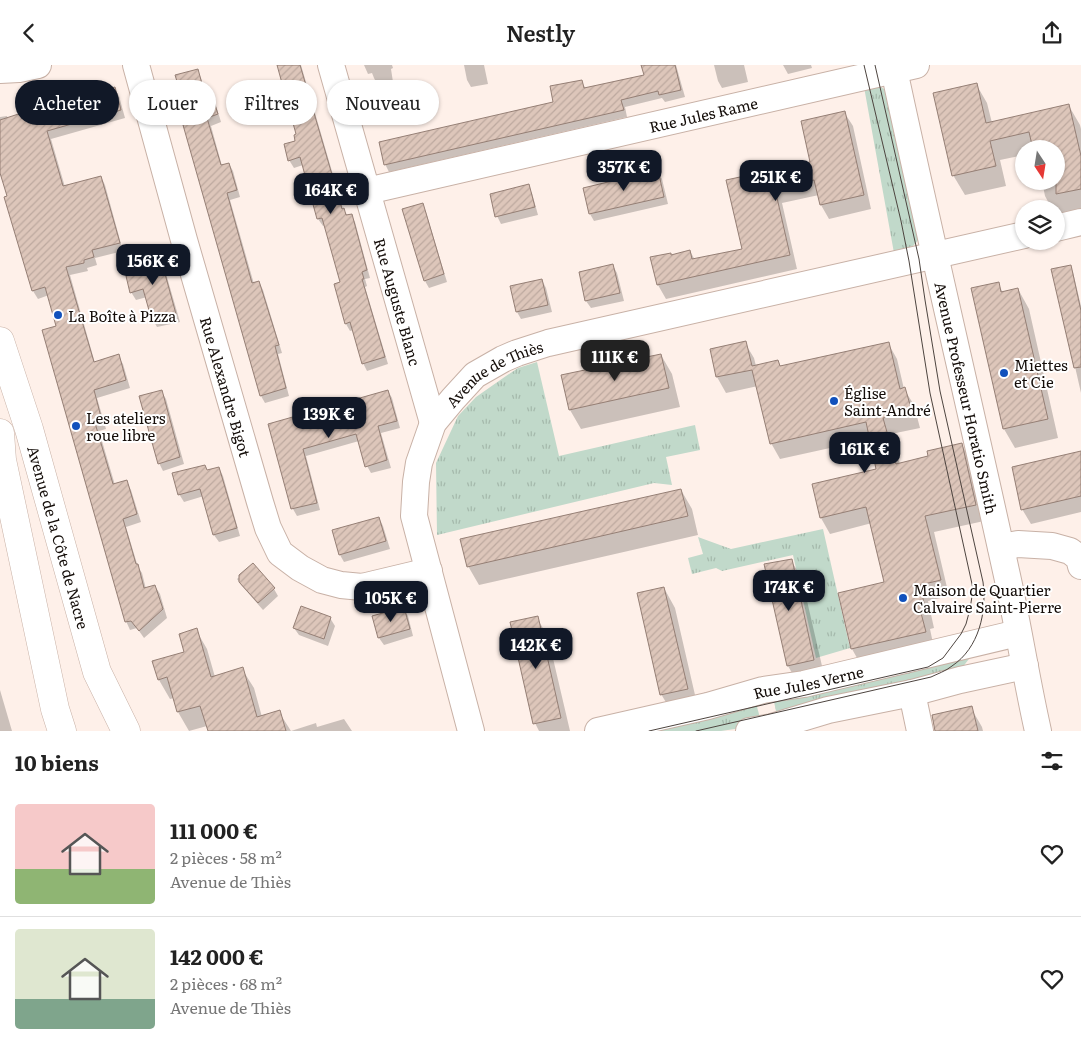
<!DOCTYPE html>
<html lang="fr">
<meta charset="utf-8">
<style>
:root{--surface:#fff;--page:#f2f2f2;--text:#222;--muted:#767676;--line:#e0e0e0;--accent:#111827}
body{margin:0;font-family:Literata,serif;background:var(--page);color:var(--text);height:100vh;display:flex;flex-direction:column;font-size:19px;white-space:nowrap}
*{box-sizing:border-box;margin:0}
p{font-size:16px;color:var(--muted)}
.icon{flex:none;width:28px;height:28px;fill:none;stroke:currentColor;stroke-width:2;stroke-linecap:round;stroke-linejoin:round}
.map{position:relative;height:666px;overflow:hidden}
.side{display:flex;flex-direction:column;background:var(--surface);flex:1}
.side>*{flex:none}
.banner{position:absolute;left:15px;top:15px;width:500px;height:45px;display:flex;gap:10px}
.needle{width:32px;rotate:168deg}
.controls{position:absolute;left:1015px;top:75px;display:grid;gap:10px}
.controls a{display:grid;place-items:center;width:50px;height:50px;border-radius:50%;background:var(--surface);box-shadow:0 1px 4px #0004;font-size:25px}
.price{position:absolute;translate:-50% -42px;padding:0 11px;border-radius:10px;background:var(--accent);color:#fff;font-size:16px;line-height:32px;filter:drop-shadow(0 1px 2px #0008)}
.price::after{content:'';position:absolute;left:50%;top:30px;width:15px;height:11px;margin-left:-8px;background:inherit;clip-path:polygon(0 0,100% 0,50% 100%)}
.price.current{background:#222;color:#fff}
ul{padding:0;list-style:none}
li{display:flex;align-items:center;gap:15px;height:125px;padding:0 15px}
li+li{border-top:1px solid var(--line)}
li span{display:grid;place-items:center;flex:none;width:140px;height:100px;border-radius:5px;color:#555}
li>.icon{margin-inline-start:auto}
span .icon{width:60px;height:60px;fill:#fffc;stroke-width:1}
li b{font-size:21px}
h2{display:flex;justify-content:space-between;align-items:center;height:60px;padding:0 15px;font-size:21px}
.tag{padding:0 18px;border-radius:22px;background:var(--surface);box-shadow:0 1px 4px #0004;font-size:18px;line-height:45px}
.tag.current{background:var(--accent);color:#fff}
header{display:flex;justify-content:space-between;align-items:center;height:65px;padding:0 15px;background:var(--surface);font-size:22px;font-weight:600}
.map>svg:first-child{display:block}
.grass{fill:url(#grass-tufts)}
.shadow{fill:#0003}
.building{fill:url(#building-hatch);stroke:#957f75}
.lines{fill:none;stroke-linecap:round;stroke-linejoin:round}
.minor-casing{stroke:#c8b1a6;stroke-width:28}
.major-casing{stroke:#c8b1a6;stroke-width:29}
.minor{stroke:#fff;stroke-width:26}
.major{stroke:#fff;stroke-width:28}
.tram{stroke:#4d443f;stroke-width:1}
.poi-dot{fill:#1151bc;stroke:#fff;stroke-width:2}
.labels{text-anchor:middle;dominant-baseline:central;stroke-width:4;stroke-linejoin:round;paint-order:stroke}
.street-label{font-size:15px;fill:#140d09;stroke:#fff}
.poi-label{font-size:15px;fill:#140d09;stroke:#fff;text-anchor:start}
</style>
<header><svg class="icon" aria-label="back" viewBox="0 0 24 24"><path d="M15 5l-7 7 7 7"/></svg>Nestly<svg class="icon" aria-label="share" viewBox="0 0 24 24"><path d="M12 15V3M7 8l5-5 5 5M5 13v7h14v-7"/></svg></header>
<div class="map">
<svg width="1081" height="666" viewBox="0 0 1081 666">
<defs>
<pattern id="grass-tufts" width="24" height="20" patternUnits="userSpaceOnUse" patternTransform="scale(1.25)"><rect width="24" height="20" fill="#c1d9ca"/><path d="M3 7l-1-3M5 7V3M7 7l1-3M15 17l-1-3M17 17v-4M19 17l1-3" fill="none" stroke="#a5b9ac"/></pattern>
<pattern id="building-hatch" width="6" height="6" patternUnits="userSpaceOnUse" patternTransform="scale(1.25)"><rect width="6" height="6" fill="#ddc6ba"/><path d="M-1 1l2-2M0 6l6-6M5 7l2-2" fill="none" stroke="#bda99f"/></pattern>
</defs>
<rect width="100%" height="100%" fill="#fef0e9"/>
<path class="grass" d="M880 21 884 24 921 172 913 181 894 188 864 22Z
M537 297 559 391 695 360 700 385 666 392 672 420 654 418 437 470 436 398 458 351 476 332 506 311 518 303Z
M823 464 850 583 816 593 793 490 722 506 716 503 692 509 688 493 703 489 698 472 731 484Z
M975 586 962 603 778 656 772 627Z
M754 631 762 660 721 666H616Z"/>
<path class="shadow" d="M278 0H301L343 144 348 151 351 150 355 157 370 213 365 214 367 221 365 222 388 299 367 306 363 298 354 265 350 266 346 259 342 218 325 160 323 161 318 154 303 100 294 103 289 95 297 77 298 70Z
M364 0H392L393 3 391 4 393 17 378 21 374 13 372 8 368 9Z
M464 0H484L488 19 471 22 467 15Z
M642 0H676L685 32 665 37 662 33 625 42 627 52 389 107 385 99 554 38 581 16 586 24 645 11Z
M714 0H744L748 17 722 23 718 16Z
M783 0H811L812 3 788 9Z
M197 5 201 13 206 31 211 29 215 37 221 57 211 61 222 101 229 99 233 106 240 132 230 135 254 219 259 217 263 225 282 288 278 289 289 331 265 338 261 331 184 61 191 59Z
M976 19 987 38 992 58 1069 41 1080 60 1081 64V145L1056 151V144H1052L1045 131 1042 116H1056V84H1024V90L1000 95 1006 121 965 130 953 110Z
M114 23 119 31 125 53 51 74 65 122 101 112 105 120 123 186 95 193 97 200 87 203 88 206 70 210 95 298 118 291 123 299 130 323 97 333 106 364 99 366 115 420 127 417 131 425 141 457 126 462 138 502 142 508 146 524 155 521 160 529 167 553 144 573 137 563 130 565 126 556 57 262 49 230 38 234 33 226 8 132 0 96V52L7 51 8 54Z
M844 47 853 61 871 144 829 154 821 140 819 130 782 138 797 204 666 234 658 220 652 193 671 191 690 186 695 195 743 185 728 116 811 98Z
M658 107 662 114 668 139 594 156 590 149 584 124Z
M528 121 532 128 538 150 501 159 497 151Z
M422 140 426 147 447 217 429 223 425 216 404 145Z
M158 188 162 195 180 257 157 262 153 255 147 232 136 235 131 227 140 208Z
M613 201 617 208 624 236 591 243 586 236 580 208Z
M1070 201 1073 207 1081 241V328L1053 205Z
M542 215 546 223 552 247 521 254 517 247 511 222Z
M998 218 1003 228 1018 224 1029 244 1058 373 1015 383 1004 364 972 224Z
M745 278 754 293 756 301 778 296 781 302 888 278 897 294 904 324 914 340 920 363 891 369 900 399 930 392 962 380 971 396 984 456 934 467 949 531 928 536 934 563 930 564 934 583 861 600 852 584 839 529 886 518 872 458 830 469 821 453 813 420 877 404 871 374 780 394 771 378 758 321 726 328 717 312 712 285Z
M661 290 672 309 680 342 581 364 570 345 562 311Z
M161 326 166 334 184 399 163 406 159 398Z
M388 326 392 333 400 363 381 368 391 403 371 408 367 401 359 376 306 391 320 445 297 451 293 444 269 360Z
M1081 387V447L1031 459 1022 444Z
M219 403 223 411 240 471 219 477 214 470 204 431 184 437 179 429 207 406Z
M681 425 692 444 698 470 479 520 468 501Z
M379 453 383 461 390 484 344 497 340 490Z
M791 495 802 514 825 614 799 620 788 601Z
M253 500 274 524 278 531 263 545 242 521 237 514Z
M664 523 675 543 698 643 673 649 661 629Z
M403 543 408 551 413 571 384 580 379 573 374 552Z
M330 553 335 561 328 581 299 570 294 563Z
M537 553 548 572 570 666H539L535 658Z
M196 565 207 584 215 612 242 604 254 623 262 652 279 647 291 666H209L207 661 189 666 178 647 174 633 170 634 159 615 185 588Z
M0 625 12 666H0Z
M971 643 982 662 983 666H936Z
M344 654 352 666H291L316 658 317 662Z"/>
<path class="building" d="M277 0H300L342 144 344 143 346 150 352 149 367 205 362 207 364 214H362L385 292 362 299 350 257 345 259 334 219 340 217 322 153 317 154 300 92 288 96 284 79 295 76 294 70 296 69Z
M641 0H675L681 25 659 30 658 26 621 35 624 45 384 100 379 77 553 37 550 21 582 15 584 23 644 10Z
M198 4 205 30 211 28 218 49 207 53 221 100 229 98 237 125 227 128 252 218 259 216 279 280 275 281 286 323 260 331 183 60 190 58 175 10Z
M977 18 986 58 1069 39 1081 91V124L1056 129V84H1033L1029 67 990 76 996 101 952 111 933 28Z
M115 22 121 45 47 66 63 121 101 111 120 178 92 185 94 192 84 195V198L66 202 94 297 119 289 126 315 94 325 102 356 95 358 113 419 127 415 137 449 123 454 136 499H138L144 523 155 520 163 544 139 566 131 556 125 557 42 265 56 261 45 222 32 226 4 132 7 131 0 108V55L40 42 41 43Z
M845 46 864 130 820 140 814 115 775 124 790 190 657 220 650 192 671 188V190L690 185 692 194 742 184 726 115 810 97 801 56Z
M658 105 664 132 589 149 583 123Z
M529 119 535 142 495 152 490 129Z
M423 138 444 209 424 216 402 144Z
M159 187 176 249 152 256 143 224 130 228 126 211 138 207 134 194Z
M613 199 620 228 585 236 579 207Z
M1071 200 1081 246V302L1074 303 1051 204Z
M542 214 548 240 516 247 510 221Z
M999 217 1001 227 1018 223 1048 354 1003 364 971 223Z
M746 276 752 301 778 295 780 301 889 277 900 324 905 322 912 347 883 353 896 399 928 391 927 386 962 378 976 440 925 451 941 515 920 520 926 547 921 548 926 567 851 584 838 528 884 517 866 442 820 453 812 419 876 404 866 357 770 379 752 305 716 312 710 284Z
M661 289 669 323 569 345 561 310Z
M162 325 180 392 158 399 139 331Z
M388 325 397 356 378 361 387 395 365 402 356 369 303 384 317 438 291 444 268 359Z
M1081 386V431L1021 445 1012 402Z
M205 400 207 405 219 402 237 463 213 470 200 424 178 430 172 408Z
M681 424 688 451 467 502 460 474Z
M379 452 386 476 339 490 332 465Z
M792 494 814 595 787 601 764 499Z
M253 498 275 523 258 538 239 517V510Z
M664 522 688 624 660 630 637 528Z
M301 541 331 552 324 574 293 563Z
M404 542 410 564 378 573 372 551Z
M538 551 561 653 533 659 510 557Z
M197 563 211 612 243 602 257 652 280 645 286 666H208L200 641 177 647 167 612 158 615 152 596 184 587 179 569Z
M972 641 978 666H935L932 650Z"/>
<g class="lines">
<defs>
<g id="minor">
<path id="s1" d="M136 0 184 175 260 437 268 463 280 488 300 503 322 515 341 520 362 522 429 506"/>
<path id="s2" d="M331 0 433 358"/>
<path id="s3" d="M893 0C929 169 969 337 1006 506 1018 559 1026 613 1038 666"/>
<path d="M0 5 19 4 38 0"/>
<path id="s4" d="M367 126 916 0"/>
<path d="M1056 163 1081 157"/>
<path d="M1001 482 1018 479 1052 481 1070 486 1079 493 1081 501"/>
<path d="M912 628 920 666"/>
<path id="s5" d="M471 666 414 451 416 417 419 398 433 358 453 334 475 310 503 294 517 288 548 278 1024 170"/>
<path id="s6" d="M598 666 708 641 763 625 804 619 1018 568"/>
<path d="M749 666 772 662 828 645 912 628 960 615 1025 601"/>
</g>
<g id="major">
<path id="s7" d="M0 276 29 364 97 607 126 666"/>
<path d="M0 368 2 395 55 644 62 666"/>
</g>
</defs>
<use href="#minor" class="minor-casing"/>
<use href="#major" class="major-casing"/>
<use href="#minor" class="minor"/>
<use href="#major" class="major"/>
<path class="tram" d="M649 666 928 602 943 593 961 569 966 559 970 544 973 525 972 519 930 328 909 196 901 156 864 0
M696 666 931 612C937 609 946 606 952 601 979 583 987 547 983 517L940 326 925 235 919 194 875 0"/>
</g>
<g class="poi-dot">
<circle cx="58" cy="250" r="5"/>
<circle cx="1004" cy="308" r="5"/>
<circle cx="834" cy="336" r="5"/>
<circle cx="76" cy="361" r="5"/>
<circle cx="903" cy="533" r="5"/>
</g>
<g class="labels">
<g class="street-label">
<text stroke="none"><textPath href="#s4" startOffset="345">Rue Jules Rame</textPath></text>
<text stroke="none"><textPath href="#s2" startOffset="246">Rue Auguste Blanc</textPath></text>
<text stroke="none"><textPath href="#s5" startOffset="399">Avenue de Thiès</textPath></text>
<text stroke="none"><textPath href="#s1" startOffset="334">Rue Alexandre Bigot</textPath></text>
<text stroke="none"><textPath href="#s3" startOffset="341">Avenue Professeur Horatio Smith</textPath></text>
<text stroke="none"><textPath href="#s7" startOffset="205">Avenue de la Côte de Nacre</textPath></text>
<text stroke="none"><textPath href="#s6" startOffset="216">Rue Jules Verne</textPath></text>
</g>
<g class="poi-label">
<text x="68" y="250">La Boîte à Pizza</text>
<text x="1014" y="299">Miettes<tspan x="1014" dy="17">et Cie</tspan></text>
<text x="844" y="327">Église<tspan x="844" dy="17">Saint-André</tspan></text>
<text x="86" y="352">Les ateliers<tspan x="86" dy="17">roue libre</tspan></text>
<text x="913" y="524">Maison de Quartier<tspan x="913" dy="17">Calvaire Saint-Pierre</tspan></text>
</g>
</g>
</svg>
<div class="controls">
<a><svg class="needle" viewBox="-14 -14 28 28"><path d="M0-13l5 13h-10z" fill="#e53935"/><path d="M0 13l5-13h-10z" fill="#767676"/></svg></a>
<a><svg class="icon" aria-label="layers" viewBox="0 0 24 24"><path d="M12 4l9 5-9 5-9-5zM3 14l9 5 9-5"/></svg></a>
</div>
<b class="price" style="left:624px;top:127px">357K €</b>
<b class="price" style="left:776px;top:137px">251K €</b>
<b class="price" style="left:331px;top:150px">164K €</b>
<b class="price" style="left:153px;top:221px">156K €</b>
<b class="price current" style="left:615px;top:317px">111K €</b>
<b class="price" style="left:329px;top:374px">139K €</b>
<b class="price" style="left:865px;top:409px">161K €</b>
<b class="price" style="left:789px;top:547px">174K €</b>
<b class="price" style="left:391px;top:558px">105K €</b>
<b class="price" style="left:536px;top:605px">142K €</b>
<div class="banner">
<a class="tag current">Acheter</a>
<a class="tag">Louer</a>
<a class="tag">Filtres</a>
<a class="tag">Nouveau</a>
</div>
</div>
<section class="side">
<h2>10 biens<svg class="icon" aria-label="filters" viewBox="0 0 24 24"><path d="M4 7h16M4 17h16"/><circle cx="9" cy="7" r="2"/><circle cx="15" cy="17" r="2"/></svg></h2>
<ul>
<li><span style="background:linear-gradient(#f6c9c9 65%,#8fb573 0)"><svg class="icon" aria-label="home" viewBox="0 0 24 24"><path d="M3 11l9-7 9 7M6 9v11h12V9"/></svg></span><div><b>111 000 €</b><p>2 pièces · 58 m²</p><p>Avenue de Thiès</p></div><svg class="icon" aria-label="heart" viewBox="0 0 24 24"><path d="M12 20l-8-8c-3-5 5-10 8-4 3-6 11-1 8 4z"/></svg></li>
<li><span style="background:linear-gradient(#dfe7d0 70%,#7fa58c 0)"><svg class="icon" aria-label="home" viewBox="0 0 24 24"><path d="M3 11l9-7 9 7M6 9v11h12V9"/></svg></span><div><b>142 000 €</b><p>2 pièces · 68 m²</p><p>Avenue de Thiès</p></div><svg class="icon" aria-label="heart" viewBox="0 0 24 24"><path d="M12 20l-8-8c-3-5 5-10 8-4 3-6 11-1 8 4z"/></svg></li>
</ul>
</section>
